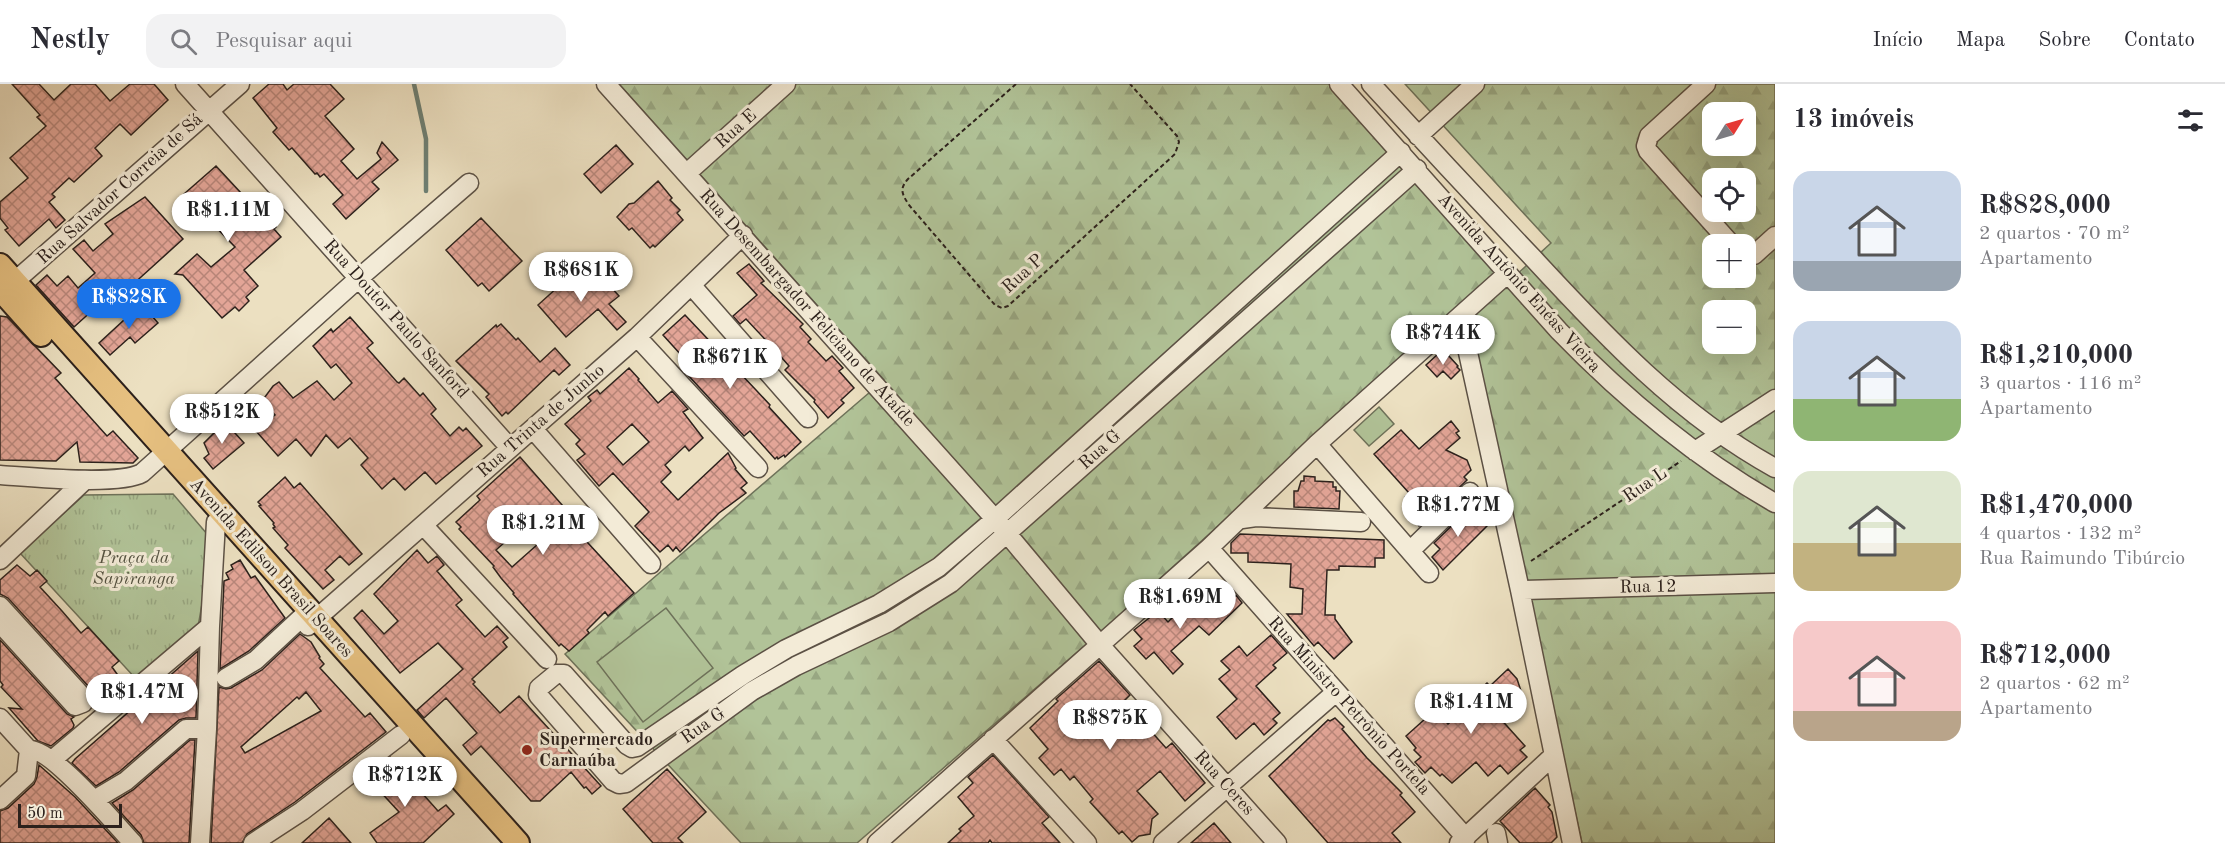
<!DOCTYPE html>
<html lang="pt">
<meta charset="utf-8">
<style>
:root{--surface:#fff;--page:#f2f2f3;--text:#2b2b33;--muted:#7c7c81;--line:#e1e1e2;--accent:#1a73e8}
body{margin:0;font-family:"Old Standard TT",serif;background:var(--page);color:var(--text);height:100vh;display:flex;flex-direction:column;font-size:22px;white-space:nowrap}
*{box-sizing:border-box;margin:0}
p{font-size:20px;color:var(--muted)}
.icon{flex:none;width:33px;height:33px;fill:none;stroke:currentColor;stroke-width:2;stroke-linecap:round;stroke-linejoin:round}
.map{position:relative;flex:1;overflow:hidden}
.drawer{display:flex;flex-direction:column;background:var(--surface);width:450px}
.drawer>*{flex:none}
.needle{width:39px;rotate:53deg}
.buttons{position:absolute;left:1702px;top:18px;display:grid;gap:12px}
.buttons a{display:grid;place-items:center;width:54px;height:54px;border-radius:12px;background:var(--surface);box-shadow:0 6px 24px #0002;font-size:30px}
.scale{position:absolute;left:18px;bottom:15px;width:104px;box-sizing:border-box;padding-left:6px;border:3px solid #2c211c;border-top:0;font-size:16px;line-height:21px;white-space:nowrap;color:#2c211c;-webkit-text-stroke:4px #f3ebd7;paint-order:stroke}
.price{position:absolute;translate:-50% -51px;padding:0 14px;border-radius:21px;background:#fff;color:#222;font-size:20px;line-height:39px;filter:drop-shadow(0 2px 3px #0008)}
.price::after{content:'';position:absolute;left:50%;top:36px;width:18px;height:14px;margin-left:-9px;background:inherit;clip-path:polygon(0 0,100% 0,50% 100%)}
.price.active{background:var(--accent);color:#fff}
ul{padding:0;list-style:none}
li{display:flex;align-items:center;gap:18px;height:150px;padding:0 18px}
li span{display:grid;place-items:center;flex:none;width:168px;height:120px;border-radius:18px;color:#555}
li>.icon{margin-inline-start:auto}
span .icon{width:72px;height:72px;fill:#fffc;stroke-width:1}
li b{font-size:26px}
h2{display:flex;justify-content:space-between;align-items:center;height:72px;padding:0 18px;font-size:26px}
header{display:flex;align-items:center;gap:36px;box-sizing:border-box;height:84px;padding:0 30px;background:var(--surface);border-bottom:2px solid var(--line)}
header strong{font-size:28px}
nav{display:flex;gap:33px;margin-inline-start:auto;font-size:21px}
.search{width:420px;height:54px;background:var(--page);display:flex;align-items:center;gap:15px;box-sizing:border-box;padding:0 21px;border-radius:18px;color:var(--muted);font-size:22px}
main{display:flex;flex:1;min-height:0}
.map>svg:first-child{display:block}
.grass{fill:url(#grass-tufts);stroke:#6e725a;stroke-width:1.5}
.forest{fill:url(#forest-firs);stroke:#6e725a;stroke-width:1.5;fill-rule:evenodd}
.pitch{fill:#b1c398;stroke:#6e725a;stroke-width:1.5}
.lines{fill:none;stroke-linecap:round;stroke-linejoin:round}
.stream{stroke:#6e7f73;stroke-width:4.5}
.building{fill:url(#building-cross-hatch);stroke:#2c211c;stroke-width:1.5;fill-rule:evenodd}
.minor-casing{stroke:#5c5145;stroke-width:21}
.major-casing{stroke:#2c211c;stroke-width:26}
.path{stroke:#2c211c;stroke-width:2;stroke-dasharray:4.5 3;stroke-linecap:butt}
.minor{stroke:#f3ebd7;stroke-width:18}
.major{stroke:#e6c080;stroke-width:22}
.poi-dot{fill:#8f2418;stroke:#f3ebd7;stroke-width:2}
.labels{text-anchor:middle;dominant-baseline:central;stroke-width:6;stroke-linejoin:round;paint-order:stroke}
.street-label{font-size:18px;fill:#2c211c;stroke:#f3ebd7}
.park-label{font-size:18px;font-style:italic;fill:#545241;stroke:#f3ebd7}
.poi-label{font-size:18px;font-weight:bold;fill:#2c211c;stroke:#f3ebd7;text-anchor:start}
</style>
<header>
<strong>Nestly</strong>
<div class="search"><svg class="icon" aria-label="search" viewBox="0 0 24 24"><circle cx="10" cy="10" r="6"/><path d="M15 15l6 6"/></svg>Pesquisar aqui</div>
<nav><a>Início</a><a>Mapa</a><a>Sobre</a><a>Contato</a></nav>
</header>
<main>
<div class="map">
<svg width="1775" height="759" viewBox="0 0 1775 759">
<defs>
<pattern id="grass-tufts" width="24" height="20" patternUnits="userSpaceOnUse" patternTransform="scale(1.5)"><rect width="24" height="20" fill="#b1c398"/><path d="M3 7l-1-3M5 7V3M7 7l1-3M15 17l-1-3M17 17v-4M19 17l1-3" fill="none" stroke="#98a782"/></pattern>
<pattern id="forest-firs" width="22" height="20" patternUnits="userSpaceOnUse" patternTransform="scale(1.5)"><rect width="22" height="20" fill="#b1c398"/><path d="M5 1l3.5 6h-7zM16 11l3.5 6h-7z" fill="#98a782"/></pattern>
<pattern id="building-cross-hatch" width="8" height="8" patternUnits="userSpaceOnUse" patternTransform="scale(1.5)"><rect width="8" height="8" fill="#e3a597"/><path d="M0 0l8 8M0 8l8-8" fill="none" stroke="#b8867a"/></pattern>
</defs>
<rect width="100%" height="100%" fill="#ece0c1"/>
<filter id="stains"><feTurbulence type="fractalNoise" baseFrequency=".00333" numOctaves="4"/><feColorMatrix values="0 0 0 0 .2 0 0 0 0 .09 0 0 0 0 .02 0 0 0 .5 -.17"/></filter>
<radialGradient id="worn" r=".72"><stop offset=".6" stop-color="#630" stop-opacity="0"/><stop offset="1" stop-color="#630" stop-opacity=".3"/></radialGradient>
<path class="grass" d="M173 410 213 457 198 543 137 596 20 469 84 411Z"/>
<path class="forest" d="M619 0H1333L1501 187 1105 544 857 759H741L565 570 884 296Z
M1405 0H1775V759H1582L1467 236 1551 159ZM1713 28H1746V62H1713ZM1713 94H1746V128H1713ZM1713 160H1746V194H1713ZM1713 226H1746V260H1713Z"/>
<path class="pitch" d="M1379 323 1394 340 1369 362 1354 346Z
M666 524 713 584 643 638 597 578Z"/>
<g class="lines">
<path class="stream" d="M414 0 426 55V107"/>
</g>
<path class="building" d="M12 0H39L54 16 71 0H95L110 17 130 0H154L168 16 131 51 120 40 95 64 102 72 74 98 69 94 52 110 55 113 49 118 65 136 56 144 49 135 19 162 5 146 8 144 0 134V118L28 94 10 74 46 42 37 33 40 31Z
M269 0H283L287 6 294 0H330L344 15 325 32 354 65 341 77 357 95 381 75 377 69 382 58 398 76 372 98 379 105 346 135 333 120 343 111 324 90 320 93 317 89 315 90 292 64 289 66 273 48 277 44 253 14Z
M616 61 633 80 601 109 584 90Z
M216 82 255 124 257 123 276 143 274 145 281 153 244 186 258 202 246 213 249 217 239 227 235 223 222 234 183 191 175 190 197 170 211 183 235 163 184 110Z
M658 97 672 114 670 116 680 126 677 129 683 136 655 163 653 161 650 164 632 144 629 146 617 133 629 120 634 119Z
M145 113 183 155 130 203 125 197 74 243 36 201 47 191 57 202 68 192 78 204 95 189 73 165 84 156 93 167 113 150 105 140Z
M481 134 522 177 489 207 482 199 478 202 446 166Z
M749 180 764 197 761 199 803 240 800 243 811 255 808 258 826 277 832 272 843 284 839 287 854 304 841 316 844 319 828 334 814 318 815 316 785 286 789 282 775 266 746 235 740 240 733 232 757 211 737 189Z
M591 185 596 191 598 189 619 212 609 220 626 238 617 246 598 225 566 253 538 221 559 202 563 206 584 188 585 189Z
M137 224 141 227 145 224 158 239 135 259 130 253 110 271 99 259Z
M685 231 756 306 770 321 769 323 801 358 785 373 784 371 778 375 777 373 775 375 750 347 744 352 686 289 692 283 663 251Z
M0 232 7 233 61 289 55 294 107 352 113 347 138 374 133 379 80 378 77 358 56 377 0 376Z
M350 233 373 259 367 264 397 298 399 299 404 294 420 312 423 309 436 325 431 330 450 352 459 343 463 347 466 344 482 362 436 400 425 388 405 406 394 394 382 405 361 381 368 374 350 354 338 364 326 351 311 372 296 355 278 372 256 347 275 331 262 317 273 302 279 298 293 314 317 297 334 316 352 299 336 280 331 284 313 262 331 245 333 248Z
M501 240 516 256 518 254 540 278 555 264 570 281 559 291 554 286 508 330 506 328 502 332 486 313 489 310 456 277 496 241 497 243Z
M1439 269 1443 274 1449 272 1458 282 1457 283 1460 286 1451 295 1443 287 1437 293 1426 281Z
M629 284 639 295 638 296 658 319 672 307 688 325 683 328 703 354 689 367 685 362 665 381 671 388 661 398 678 416 728 369 736 384 735 385 747 399 741 404 746 409 719 429 680 468 676 463 673 467 668 461 660 468 635 442 649 428 613 389 599 402 577 376 585 370 576 360 580 356 565 340 591 317 588 313 597 306 600 310ZM632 340 649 358 623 381 607 363Z
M1451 337 1459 347 1456 349 1460 354 1446 366 1467 376 1471 386 1464 393 1467 396 1419 442 1403 424 1409 418 1405 413 1409 409 1374 370 1401 346 1419 365Z
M225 338 244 359 213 385 204 374 209 370 204 359Z
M520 373 570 430 565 434 634 509 608 532 605 528 587 546 589 549 569 567 561 560 559 562 513 510 514 509 501 494 493 483 494 482 459 445 461 443 456 438 480 416 477 412ZM523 442 538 460 512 483 496 466Z
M1304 392 1315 393V397L1333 398V403H1336V407H1340L1339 425 1294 423V407H1298L1301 397H1304Z
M285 393 294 404 300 399 362 470 349 481 340 472 325 486 334 496 323 505 285 464 288 461 273 444 275 443 273 440 274 439 259 422 261 421 258 418Z
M1470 424 1487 442 1443 486 1432 473 1440 465 1434 459Z
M1240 450 1384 456V474H1375V483L1339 482V486H1327L1325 531H1335V535L1352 558 1334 575 1318 558 1314 562 1287 530H1302L1303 505 1290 503 1291 480 1248 478V469H1231V459Z
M417 466 428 479 437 472 444 481 437 487 462 516 456 521 485 553 497 542 508 554 503 558 507 563 472 595 475 598 473 600 500 629 519 612 601 702 592 710 586 703 584 704 571 688 540 717H531L481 662 471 671 463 661 477 649 446 614 424 634 417 626 463 585 438 559 400 589 354 534 362 526 384 550 398 537 374 510Z
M240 476 251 494 255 492 285 534 249 567 220 585 224 497 229 495 226 489 233 485 231 481Z
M17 481 30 492 37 486 47 497 40 503 62 527 81 549 88 543 119 577 112 583 122 597 103 614 99 610 94 615 89 603 8 514 0 510V496Z
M1236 511 1242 519 1209 551 1199 542 1171 567 1183 580 1173 590 1154 568 1146 575 1134 562 1142 555 1134 546 1158 527 1168 538 1177 529 1179 532 1197 516 1201 520 1207 517 1217 528Z
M300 550 311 558 320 573 319 574 324 580 320 584 365 633 370 629 386 648 295 718 247 750 242 759H211L219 603 226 605 231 604 262 586ZM306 608 321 627 245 669 241 663 297 613 299 615Z
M1271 551 1287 569 1273 581 1276 584 1256 602 1280 629 1273 635 1277 639 1264 651 1254 639 1236 655 1217 633 1237 615 1219 595 1230 586 1221 577 1239 562 1247 572Z
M0 556 67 630 74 633 71 635 74 641 73 644 51 662 38 657 9 624 22 625 1 603 3 601 0 597Z
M198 567 196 634H186L179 636 119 688 96 702 72 679 75 675Z
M1099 577 1130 611 1124 617 1166 664 1172 659 1205 699 1185 717 1160 687 1137 707 1158 730 1152 735 1150 750 1139 752 1132 758 1122 747 1119 750 1090 718 1093 715 1074 692 1070 696 1061 685 1054 691 1039 674 1048 665 1030 644 1058 617 1056 615Z
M1508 585 1517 595 1521 607 1498 628 1500 630 1498 632 1525 662 1520 666 1527 673 1508 690 1500 681 1488 692 1476 678 1452 699 1442 690 1440 692 1431 683 1425 689 1415 678 1421 673 1414 666 1416 664 1406 652 1435 626 1448 640 1481 610 1478 607 1487 599 1490 602Z
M1335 634 1344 643 1342 645 1367 674 1402 709 1400 711 1415 728 1392 749 1401 759H1328L1269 692 1328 636 1330 637Z
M190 656H195L189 759H144L141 751 112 719 133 706Z
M993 671 1049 733 1042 739 1060 759H992L990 756 988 759H948L961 747 959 745 974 732 958 713 973 699 968 693Z
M390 673 438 727 446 721 454 730 423 759H377L370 749 399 728 366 692Z
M39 681 75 713 118 759H0V727L8 724 34 700 37 693Z
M667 685 706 728 678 754 683 759H653L623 725Z
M1535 704 1550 721 1548 723 1552 728 1557 753 1551 759H1520L1500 737Z
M329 734 351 759H302Z
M1214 739 1231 759H1191Z"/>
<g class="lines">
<defs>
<path id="minor" d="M185 0 510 364
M606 0 995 435 1100 561 1277 759
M1339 0 1559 247C1624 314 1694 373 1775 419
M1371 0C1424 58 1478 116 1532 173 1605 252 1680 332 1775 384
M1706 0 1649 52 1646 62 1648 67 1731 160
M1418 52 1475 0
M1401 68 995 435 939 483 879 520 786 565 743 591 637 663 632 664 627 661 564 590H556L539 604 538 611 613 697 619 700 626 699 752 607 796 582 889 538 951 499 1417 85
M687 89 786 0
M1746 172 1754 171 1775 152
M692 202 808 334
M6 205 240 0
M1460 232 1520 506 1572 759
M637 253 758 384
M533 345 651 480
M1317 360 1429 489
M1695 367 1775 315
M0 391C30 393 119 402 142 389L359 194 469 99
M1242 435 1256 433 1361 438
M424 442 547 575
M1209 464 1466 754
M1410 467 1470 408
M0 476 85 396
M1520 506 1775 499
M0 522 81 611 83 619 75 622 0 539
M308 542 637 253 743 151
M226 594 256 576 301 534
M0 634 29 666C51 663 116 741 133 759
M993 655 1087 759
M52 676 210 542
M0 716 26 692 29 666
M94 716 126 697 186 645H207
M1496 749 1498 759
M200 759 207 645 210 542 216 438 224 431
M253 759 302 727 401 651
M877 759 1209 464 1317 360 1508 189
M1163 759 1336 608
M1459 759 1554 671"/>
<path id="major" d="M0 181 518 759
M0 205 41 251"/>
</defs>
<use href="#minor" class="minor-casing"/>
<use href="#major" class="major-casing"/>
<path class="path" d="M1016 0 908 95C899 105 902 110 909 121L995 221 1002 224 1008 222 1175 70 1179 58 1177 52 1130 0
M1531 477 1681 377"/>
<use href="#minor" class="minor"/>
<use href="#major" class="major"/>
</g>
<circle class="poi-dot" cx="527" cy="666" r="6"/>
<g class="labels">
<g class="street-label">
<text transform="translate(736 45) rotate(-42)">Rua E</text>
<text transform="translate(120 105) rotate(-42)">Rua Salvador Correia de Sá</text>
<text transform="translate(1023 190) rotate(-42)">Rua P</text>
<text transform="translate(1519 199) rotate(48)">Avenida Antônio Enéas Vieira</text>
<text transform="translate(807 224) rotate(48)">Rua Desembargador Feliciano de Ataíde</text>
<text transform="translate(396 235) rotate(48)">Rua Doutor Paulo Sanford</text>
<text transform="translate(541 337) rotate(-41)">Rua Trinta de Junho</text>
<text transform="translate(1100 366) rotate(-42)">Rua G</text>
<text transform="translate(1645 401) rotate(-34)">Rua L</text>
<text transform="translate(271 484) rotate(48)">Avenida Edilson Brasil Soares</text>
<text transform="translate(1648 503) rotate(-1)">Rua 12</text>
<text transform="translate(1349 622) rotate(48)">Rua Ministro Petrônio Portela</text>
<text transform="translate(703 642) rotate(-35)">Rua G</text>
<text transform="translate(1224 699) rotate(48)">Rua Ceres</text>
</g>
<g class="park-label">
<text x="134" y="474">Praça da<tspan x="134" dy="21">Sapiranga</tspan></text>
</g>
<g class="poi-label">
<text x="539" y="656">Supermercado<tspan x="539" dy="21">Carnaúba</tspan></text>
</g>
</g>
<rect width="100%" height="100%" filter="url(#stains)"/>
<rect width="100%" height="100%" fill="url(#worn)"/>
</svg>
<div class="buttons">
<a><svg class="needle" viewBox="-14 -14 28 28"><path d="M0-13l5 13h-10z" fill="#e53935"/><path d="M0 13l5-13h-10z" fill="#7c7c81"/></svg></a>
<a><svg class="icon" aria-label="locate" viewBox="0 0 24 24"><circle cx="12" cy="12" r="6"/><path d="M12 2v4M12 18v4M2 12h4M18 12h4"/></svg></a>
<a>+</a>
<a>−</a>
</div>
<div class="scale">50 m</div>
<b class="price" style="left:228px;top:159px">R$1.11M</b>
<b class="price" style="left:581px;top:219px">R$681K</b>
<b class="price active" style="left:129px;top:246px">R$828K</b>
<b class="price" style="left:1443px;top:282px">R$744K</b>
<b class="price" style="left:730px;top:306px">R$671K</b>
<b class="price" style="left:222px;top:361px">R$512K</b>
<b class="price" style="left:1458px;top:454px">R$1.77M</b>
<b class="price" style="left:543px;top:472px">R$1.21M</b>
<b class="price" style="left:1180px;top:546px">R$1.69M</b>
<b class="price" style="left:142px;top:641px">R$1.47M</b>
<b class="price" style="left:1471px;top:651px">R$1.41M</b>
<b class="price" style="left:1110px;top:667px">R$875K</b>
<b class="price" style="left:405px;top:724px">R$712K</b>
</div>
<section class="drawer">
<h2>13 imóveis<svg class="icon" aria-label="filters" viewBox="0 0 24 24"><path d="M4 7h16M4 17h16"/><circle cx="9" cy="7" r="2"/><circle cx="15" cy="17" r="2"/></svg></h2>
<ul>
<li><span style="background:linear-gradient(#c9d6e8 75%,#9aa5b1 0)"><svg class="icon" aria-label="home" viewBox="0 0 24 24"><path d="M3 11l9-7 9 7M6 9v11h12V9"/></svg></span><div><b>R$828,000</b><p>2 quartos · 70 m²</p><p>Apartamento</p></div></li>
<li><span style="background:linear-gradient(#c9d6e8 65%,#8fb573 0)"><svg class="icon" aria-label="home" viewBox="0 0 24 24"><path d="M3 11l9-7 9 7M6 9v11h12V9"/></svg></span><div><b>R$1,210,000</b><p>3 quartos · 116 m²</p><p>Apartamento</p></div></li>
<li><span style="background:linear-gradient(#dfe7d0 60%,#c2b280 0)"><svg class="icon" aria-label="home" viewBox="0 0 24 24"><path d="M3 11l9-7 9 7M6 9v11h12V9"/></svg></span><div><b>R$1,470,000</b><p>4 quartos · 132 m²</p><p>Rua Raimundo Tibúrcio</p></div></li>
<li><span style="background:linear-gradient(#f6c9c9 75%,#b9a48a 0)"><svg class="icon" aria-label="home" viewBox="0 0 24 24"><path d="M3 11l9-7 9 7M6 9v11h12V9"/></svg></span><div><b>R$712,000</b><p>2 quartos · 62 m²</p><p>Apartamento</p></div></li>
</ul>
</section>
</main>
